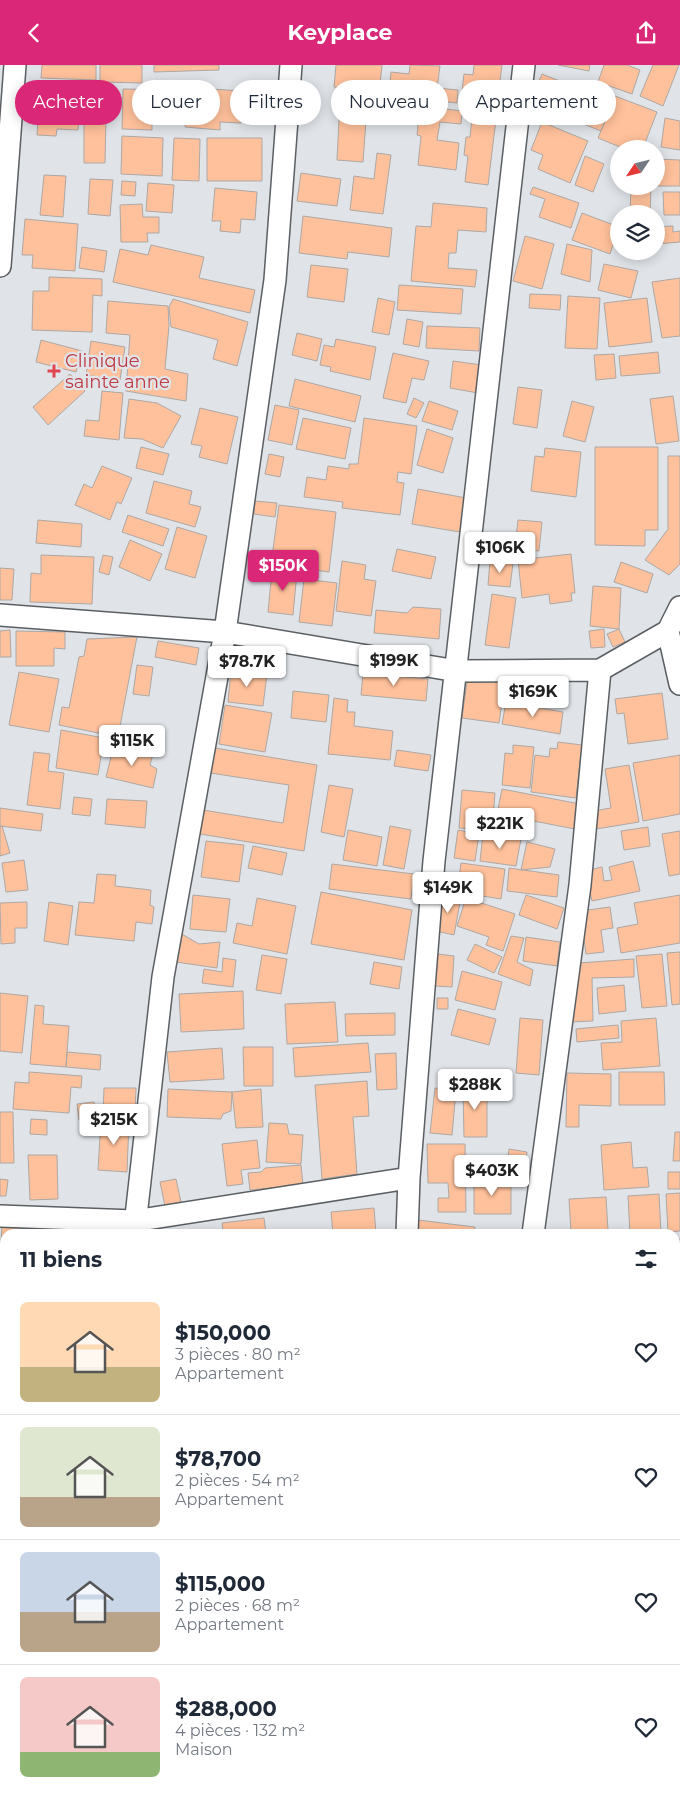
<!DOCTYPE html>
<html lang="fr">
<meta charset="utf-8">
<style>
:root{--surface:#fff;--page:#f6f6f7;--text:#1f2937;--muted:#747a83;--line:#e0e1e3;--accent:#db2777}
body{margin:0;font-family:Montserrat,sans-serif;background:var(--page);color:var(--text);height:100vh;display:flex;flex-direction:column;font-size:19px;white-space:nowrap}
*{box-sizing:border-box;margin:0}
p{font-size:16px;color:var(--muted)}
.icon{flex:none;width:28px;height:28px;fill:none;stroke:currentColor;stroke-width:2;stroke-linecap:round;stroke-linejoin:round}
.map{position:relative;flex:1;overflow:hidden}
.panel{position:absolute;left:0px;top:1164px;width:680px;height:571px;display:flex;flex-direction:column;background:var(--surface);border-radius:15px 15px 0 0;box-shadow:0 2px 12px #0003}
.panel>*{flex:none}
.guide{position:absolute;left:15px;top:15px;width:650px;height:45px;display:flex;gap:10px}
.needle{width:32px;rotate:235deg}
.controls{position:absolute;left:610px;top:75px;display:grid;gap:10px}
.controls a{display:grid;place-items:center;width:55px;height:55px;border-radius:50%;background:var(--surface);box-shadow:0 2px 12px #0003;font-size:25px}
.price{position:absolute;translate:-50% -42px;padding:0 11px;border-radius:5px;background:#fff;color:#222;font-size:16px;line-height:32px;filter:drop-shadow(0 1px 2px #0008)}
.price::after{content:'';position:absolute;left:50%;top:30px;width:15px;height:11px;margin-left:-8px;background:inherit;clip-path:polygon(0 0,100% 0,50% 100%)}
.price.selected{background:var(--accent);color:#fff}
ul{padding:0;list-style:none}
li{display:flex;align-items:center;gap:15px;height:125px;padding:0 20px}
li+li{border-top:1px solid var(--line)}
li span{display:grid;place-items:center;flex:none;width:140px;height:100px;border-radius:8px;color:#555}
li>.icon{margin-inline-start:auto}
span .icon{width:60px;height:60px;fill:#fffc;stroke-width:1}
li b{font-size:21px}
h2{display:flex;justify-content:space-between;align-items:center;height:60px;padding:0 20px;font-size:21px}
.chip{padding:0 18px;border-radius:22px;background:var(--surface);box-shadow:0 2px 12px #0003;font-size:18px;line-height:45px}
.chip.selected{background:var(--accent);color:#fff}
header{display:flex;justify-content:space-between;align-items:center;height:65px;padding:0 20px;background:var(--accent);color:#fff;font-size:22px;font-weight:700}
.map>svg:first-child{display:block}
.building{fill:#ffc19b;stroke:#ada7a4}
.lines{fill:none;stroke-linecap:round;stroke-linejoin:round}
.minor-casing{stroke:#5b5f63;stroke-width:24}
.minor{stroke:#fff;stroke-width:21}
.health-dot{fill:#e0444e;stroke:#e0e4e9;stroke-width:2}
.labels{text-anchor:middle;dominant-baseline:central;stroke-width:4.5;stroke-linejoin:round;paint-order:stroke}
.health-label{font-size:18px;fill:#be3a42;stroke:#e0e4e9;text-anchor:start}
</style>
<header><svg class="icon" aria-label="back" viewBox="0 0 24 24"><path d="M15 5l-7 7 7 7"/></svg>Keyplace<svg class="icon" aria-label="share" viewBox="0 0 24 24"><path d="M12 15V3M7 8l5-5 5 5M5 13v7h14v-7"/></svg></header>
<div class="map">
<svg width="680" height="1734" viewBox="0 0 680 1734">
<rect width="100%" height="100%" fill="#e0e4e9"/>
<path class="building" d="M42 0H96V15L41 13Z
M100 0H142V18L100 17Z
M154 0H219V5L154 7Z
M336 0H382L379 28 334 22Z
M410 0 440 1 437 23 458 25 457 38 389 30 391 7 409 9Z
M474 0H502L497 40 461 35 464 9 473 10Z
M558 0H590L589 6Z
M604 0H627L640 5 632 29 598 17Z
M653 0H679L663 41 640 31Z
M542 9 613 37 601 66 530 38Z
M40 21 88 23 87 51H79L78 65 57 64 56 71 37 70Z
M194 23 243 26 241 58 220 57V65L185 62V48H192Z
M123 24 176 25 175 56H152V65L122 64Z
M615 31 657 47 643 83 633 79 631 84H625L598 73Z
M420 41 462 46 461 59 440 57 437 75 459 78 456 105 418 100 421 71 417 70Z
M473 43 497 46 488 120 465 117 468 91 464 90 466 72H470Z
M665 53 680 56V85L661 82Z
M84 54H106L105 98H84Z
M339 54 366 56 363 97 337 95Z
M542 57 588 76 570 118 538 104 543 90 531 85Z
M122 71 163 73 162 111 121 109Z
M174 73 200 74 199 116 172 115Z
M207 73H262V116H207Z
M377 88 391 90 383 149 350 145 354 111 374 114Z
M585 91 604 99 593 127 575 120Z
M656 94 680 95V121H658Z
M301 108 341 114 337 141 297 136Z
M44 110 66 111 63 152 40 150Z
M90 114 113 115 110 151 88 149Z
M122 116 136 117 135 131 121 130Z
M148 118 174 120 172 148 146 146Z
M631 121H651L650 149H630Z
M533 122 579 138 571 163 539 152 545 134 530 129Z
M215 123 257 127 255 155 241 154 240 168 220 166 221 156H212Z
M663 127H680V150H664Z
M433 138 487 143 486 167 458 165 456 188H449L448 203 477 205 475 222 411 216 416 161 431 162Z
M142 139 143 152H159V168H147L148 177H121L120 140Z
M582 148 619 162 610 189 572 175Z
M303 151 392 163 389 192 348 187 347 194 299 188Z
M25 154 78 159 75 206 32 203 33 190H22Z
M673 161V167L680 166V177L657 179 656 162Z
M525 171 554 179 542 224 513 216Z
M567 179 592 185 590 217 561 209Z
M151 180 204 192 199 213 255 225 250 248 113 217 120 184 148 190Z
M82 182 107 186 104 207 79 203Z
M629 186H651L650 191 628 189Z
M604 199 638 206 631 233 598 225Z
M311 200 348 204 344 237 307 232Z
M49 212 102 214V231L93 230 92 267 32 265 33 226H49Z
M680 213V271L662 273 652 217Z
M399 220 463 224 461 249 397 245Z
M530 229 561 230 560 245 529 243Z
M568 231 600 233 597 284 565 283Z
M378 233 395 237 389 270 372 267Z
M647 233 652 277 609 282 604 238Z
M173 234 248 257 237 301 213 294 218 275 171 262 169 242Z
M108 236 168 241 169 261 165 304 188 309 186 336 126 326 130 270 106 268Z
M407 254 423 257 419 282 403 279Z
M427 261 480 263 479 286 426 283Z
M297 268 322 274 317 296 292 290Z
M336 274 376 282 370 315 330 306 331 302 320 300 324 280 334 282Z
M41 275 82 286 76 307 36 297Z
M91 276 125 282 120 315 86 310Z
M658 287 660 308 621 311 619 291Z
M393 288 429 296 424 315 412 313 406 338 383 333Z
M614 289 616 313 596 315 594 290Z
M453 296 482 300 478 328 450 323Z
M70 309 85 326 48 360 33 342Z
M295 314 361 331 355 357 289 341Z
M518 322 542 325 537 363 513 359Z
M102 326 123 328 119 375 84 371 86 355 99 356Z
M673 331 679 376 656 379 650 334Z
M414 333 424 338 416 353 407 349Z
M129 334 157 338 181 351 163 383 142 374 124 373Z
M429 336 458 346 452 365 422 356Z
M572 336 594 342 585 377 563 371Z
M275 340 299 345 292 380 268 375Z
M200 343 238 352 227 399 199 392 202 381 191 379Z
M303 353 351 363 345 394 296 384Z
M364 353 417 361 411 409 398 407 397 417 404 418 400 450 342 443 343 437 304 432 307 412 326 415 328 401 349 404V399H358Z
M427 364 453 373 443 408 417 400Z
M141 382 169 389 163 410 136 403Z
M595 382H658V465H645V481L595 480Z
M545 383 581 387 576 432 531 426 535 391 544 392Z
M269 389 284 392 280 412 265 409Z
M668 391H680V499L669 510 645 495 668 464Z
M102 401 132 413 121 439 117 437 110 455 75 440 84 419 92 423Z
M154 416 192 426 189 439 201 442 195 462 146 448Z
M418 424 466 433 460 467 412 459Z
M255 436 277 438 275 452 254 449Z
M279 440 336 447 329 507 271 499Z
M128 450 169 464 163 481 122 467Z
M38 455 82 459 81 482 36 478Z
M518 455 542 457 539 486 515 483Z
M177 462 207 471 195 513 165 504Z
M130 475 162 489 150 516 119 502Z
M397 484 436 492 431 514 392 506Z
M571 489 575 528H571L572 536 550 539 549 529 522 533 518 495Z
M41 490 94 492 92 539 30 537 31 508 41 509Z
M103 490 113 492 109 510 99 507Z
M342 496 366 500 364 514 376 516 371 551 336 546Z
M490 496 513 498 510 522 488 520Z
M621 497 653 509 647 528 614 517Z
M0 503 14 504 12 535H0Z
M272 505 297 507 293 550 268 547Z
M304 514 337 518 332 561 299 557Z
M593 521 621 523 619 564 590 561Z
M492 529 516 533 509 583 485 580Z
M413 542 441 544 439 574 374 568 376 545 407 548Z
M604 564 605 582 591 583 589 566Z
M619 564 625 577 613 582 607 569Z
M10 565 11 592H0V566Z
M16 566 65 567V584L54 583V601H16Z
M137 572 118 672 59 660 62 642 69 643 79 592 84 591 87 574Z
M158 576 199 583 196 600 155 592Z
M232 587 261 590 260 604 232 603Z
M137 600 153 602 149 631 133 629Z
M231 605 267 609 263 641 228 637Z
M19 607 59 614 49 667 9 660Z
M363 608 428 614 426 636 361 630Z
M468 610 505 616 499 658 462 653Z
M293 626 329 630 326 657 291 653Z
M662 628 668 674 628 679 624 648 617 649 615 634Z
M334 633 348 635 347 647H355L354 661 393 666 390 695 328 689Z
M506 637 563 647 560 669 502 659Z
M225 640 272 648 265 687 219 679Z
M61 665 104 673 98 710 56 703Z
M558 677 582 680 576 733 531 727 535 690 549 692 550 683 557 684Z
M114 680 153 689 150 700 157 704 153 723 106 712Z
M513 680 534 682 530 723 502 720 505 688 513 689Z
M215 683 317 700 304 786 200 769 203 745 283 758 289 720 210 708Z
M397 685 431 690 428 706 394 701Z
M34 687 50 689 48 706 64 708 60 744 27 740Z
M680 690V749L643 756 633 698Z
M629 700 639 757 596 764 593 746 611 743 605 704Z
M329 720 353 724 344 772 321 767Z
M502 724 580 739 575 764 497 749Z
M462 725 495 728 492 765 459 763Z
M74 732 92 734 90 751 72 749Z
M107 734 147 736 145 763 105 759Z
M0 743 43 749 41 766 0 761Z
M2 761 10 788 0 791V762Z
M390 761 411 765 404 804 383 800Z
M648 762 650 781 624 785 621 766Z
M348 765 382 772 377 801 343 795Z
M458 765 479 769 475 796 454 793Z
M680 766V809L669 811 662 769Z
M483 769 521 774 516 801 480 796Z
M206 776 244 780 239 817 201 812Z
M527 777 555 784 550 802 521 805Z
M253 781 287 788 282 810 248 803Z
M24 795 28 825 6 827 2 798Z
M633 796 640 826 592 836 585 806 602 802 604 816 612 815 609 802Z
M461 798 505 804 501 834 457 827Z
M332 799 414 809 411 834 329 824Z
M509 803 559 810 557 832 507 826Z
M97 809 116 810 115 821 151 825 150 840 154 842 152 859 136 857 134 876 75 870 79 837 94 838Z
M321 827 412 845 404 895 311 879Z
M443 828 461 832 454 870 436 866Z
M193 830 230 834 226 867 190 864Z
M526 830 564 843 557 864 519 850Z
M680 830V878L621 888 617 863 638 859 634 838Z
M257 833 296 841 287 889 233 878 237 858 252 861Z
M466 833 515 849 503 886 486 880 489 872 457 861Z
M27 837V863H15V878L1 879 0 838Z
M49 837 73 841 68 880 44 876Z
M610 842 613 863 601 865 604 887 586 889 580 846Z
M180 868 199 879 220 877 217 903 176 897Z
M511 871 524 873 517 897 533 905 530 921 498 909Z
M526 872 560 877 557 901 523 896Z
M475 879 502 892 494 908 467 895Z
M680 887V939L672 940 667 888Z
M438 889 454 891 452 922 435 921Z
M662 889 667 941 642 943 636 891Z
M262 890 287 894 281 929 256 925Z
M223 893 236 895 233 922 202 918 204 904 222 907Z
M634 894V912L592 913 593 956 570 957 579 898Z
M374 897 402 902 399 924 370 919Z
M462 906 502 917 495 945 455 935Z
M624 920 626 946 599 949 597 923Z
M243 926 244 964 181 967 179 929Z
M0 928 28 931 22 988 0 986Z
M437 933H448V944H437Z
M335 937 338 977 287 979 285 939Z
M35 940 44 941 43 959 69 961 66 1002 30 999Z
M458 944 496 954 489 980 451 970Z
M395 948V970L346 971 345 949Z
M520 953 543 955 539 1010 516 1008Z
M656 953 660 1001 603 1005 601 978 622 977 621 956Z
M618 960 619 973 577 977 576 964Z
M368 978 371 1007 295 1012 293 983Z
M243 982H273V1021H244Z
M222 983 224 1014 170 1017 167 987Z
M67 987 101 990 100 1005 66 1002Z
M396 988 397 1024 377 1025 375 989Z
M29 1007 82 1011 81 1023 71 1022 69 1048 13 1044 15 1017 29 1018Z
M619 1007H664L665 1040H619Z
M567 1008 611 1009V1041L579 1040V1062H566Z
M367 1016 369 1051 353 1052 357 1109 322 1114 315 1020Z
M463 1021H487V1072H464Z
M104 1023H136L135 1050 103 1049Z
M435 1023 456 1025 452 1070 430 1068Z
M168 1024 232 1027 231 1046 223 1049 221 1054 167 1052Z
M261 1024 263 1062 236 1063 232 1027Z
M94 1037 96 1053 79 1055 77 1039Z
M0 1047H13L14 1098H0Z
M31 1054 47 1055V1070L30 1069Z
M101 1055 129 1056 127 1107 98 1105Z
M269 1058 287 1059 289 1069 303 1070 301 1099 266 1097Z
M675 1067H680V1096H673Z
M257 1075 260 1103 241 1105 243 1119 227 1121 222 1079Z
M631 1077 633 1103 647 1102 649 1122 604 1125 601 1080Z
M427 1079H465L466 1147H438V1133H449L448 1118H428Z
M509 1084 527 1087 524 1110 506 1108Z
M28 1090H57L58 1134 30 1135Z
M301 1100 303 1120 250 1125 248 1108 261 1107 265 1103Z
M668 1107H680V1124H668Z
M0 1114 8 1115 6 1131H0Z
M176 1114 181 1137 165 1141 160 1117Z
M474 1116H511V1149H474Z
M680 1128V1166L668 1167 666 1129Z
M659 1129 661 1169H630L628 1131Z
M606 1132 608 1165 571 1167 569 1134Z
M374 1143 376 1169H333L331 1147Z
M264 1153 266 1169 223 1167 222 1158Z
M418 1155 475 1162V1169H417Z
M2 1161 22 1163 21 1169H5V1195L0 1194Z
M50 1165 94 1168V1169H50Z
M675 1174H680V1202H675Z
M0 1201 5 1202V1244L0 1243Z
M675 1204H680V1237H675Z
M0 1254H5V1279L0 1278Z
M0 1283 5 1284V1306L0 1305Z
M0 1359H4L5 1369V1388H0Z
M675 1360H680V1391L675 1389Z
M675 1391 678 1419H675Z
M675 1432 679 1458 675 1459Z
M0 1438H5V1476L0 1475Z
M0 1501H5V1523H2V1546H0Z
M675 1551H679V1569H675Z
M0 1559H5V1589L0 1588Z
M0 1618 5 1619V1645L0 1644Z
M0 1666 5 1667V1687L0 1712Z
M211 1730H232V1734H211Z
M245 1730H264V1734H245Z
M310 1730H320L319 1734H309Z
M382 1730H430V1734H382Z
M439 1730H485V1734H439Z"/>
<g class="lines">
<defs>
<path id="minor" d="M0 201 15 0
M0 550 225 567 457 606 600 605 668 566 680 542
M668 566 680 619
M0 1151 134 1156 409 1113
M134 1169 163 912 225 567 275 215 291 0
M407 1169 409 1113 434 796 524 0
M533 1169 580 820 600 605
M492 1730V1734
M124 1734 125 1730
M370 1734V1730"/>
</defs>
<use href="#minor" class="minor-casing"/>
<use href="#minor" class="minor"/>
</g>
<path class="health-dot" d="M51.5 298.5h5v5h5v5h-5v5h-5v-5h-5v-5h5z"/>
<g class="labels">
<g class="health-label">
<text x="65" y="296">Clinique<tspan x="65" dy="21">sainte anne</tspan></text>
</g>
</g>
</svg>
<div class="controls">
<a><svg class="needle" viewBox="-14 -14 28 28"><path d="M0-13l5 13h-10z" fill="#e53935"/><path d="M0 13l5-13h-10z" fill="#747a83"/></svg></a>
<a><svg class="icon" aria-label="layers" viewBox="0 0 24 24"><path d="M12 4l9 5-9 5-9-5zM3 14l9 5 9-5"/></svg></a>
</div>
<b class="price" style="left:500px;top:509px">$106K</b>
<b class="price selected" style="left:283px;top:527px">$150K</b>
<b class="price" style="left:394px;top:622px">$199K</b>
<b class="price" style="left:247px;top:623px">$78.7K</b>
<b class="price" style="left:533px;top:653px">$169K</b>
<b class="price" style="left:132px;top:702px">$115K</b>
<b class="price" style="left:500px;top:785px">$221K</b>
<b class="price" style="left:448px;top:849px">$149K</b>
<b class="price" style="left:475px;top:1046px">$288K</b>
<b class="price" style="left:114px;top:1081px">$215K</b>
<b class="price" style="left:492px;top:1132px">$403K</b>
<div class="guide">
<a class="chip selected">Acheter</a>
<a class="chip">Louer</a>
<a class="chip">Filtres</a>
<a class="chip">Nouveau</a>
<a class="chip">Appartement</a>
</div>
<section class="panel">
<h2>11 biens<svg class="icon" aria-label="filters" viewBox="0 0 24 24"><path d="M4 7h16M4 17h16"/><circle cx="9" cy="7" r="2"/><circle cx="15" cy="17" r="2"/></svg></h2>
<ul>
<li><span style="background:linear-gradient(#ffd9b3 65%,#c2b280 0)"><svg class="icon" aria-label="home" viewBox="0 0 24 24"><path d="M3 11l9-7 9 7M6 9v11h12V9"/></svg></span><div><b>$150,000</b><p>3 pièces · 80 m²</p><p>Appartement</p></div><svg class="icon" aria-label="heart" viewBox="0 0 24 24"><path d="M12 20l-8-8c-3-5 5-10 8-4 3-6 11-1 8 4z"/></svg></li>
<li><span style="background:linear-gradient(#dfe7d0 70%,#b9a48a 0)"><svg class="icon" aria-label="home" viewBox="0 0 24 24"><path d="M3 11l9-7 9 7M6 9v11h12V9"/></svg></span><div><b>$78,700</b><p>2 pièces · 54 m²</p><p>Appartement</p></div><svg class="icon" aria-label="heart" viewBox="0 0 24 24"><path d="M12 20l-8-8c-3-5 5-10 8-4 3-6 11-1 8 4z"/></svg></li>
<li><span style="background:linear-gradient(#c9d6e8 60%,#b9a48a 0)"><svg class="icon" aria-label="home" viewBox="0 0 24 24"><path d="M3 11l9-7 9 7M6 9v11h12V9"/></svg></span><div><b>$115,000</b><p>2 pièces · 68 m²</p><p>Appartement</p></div><svg class="icon" aria-label="heart" viewBox="0 0 24 24"><path d="M12 20l-8-8c-3-5 5-10 8-4 3-6 11-1 8 4z"/></svg></li>
<li><span style="background:linear-gradient(#f6c9c9 75%,#8fb573 0)"><svg class="icon" aria-label="home" viewBox="0 0 24 24"><path d="M3 11l9-7 9 7M6 9v11h12V9"/></svg></span><div><b>$288,000</b><p>4 pièces · 132 m²</p><p>Maison</p></div><svg class="icon" aria-label="heart" viewBox="0 0 24 24"><path d="M12 20l-8-8c-3-5 5-10 8-4 3-6 11-1 8 4z"/></svg></li>
</ul>
</section>
</div>
